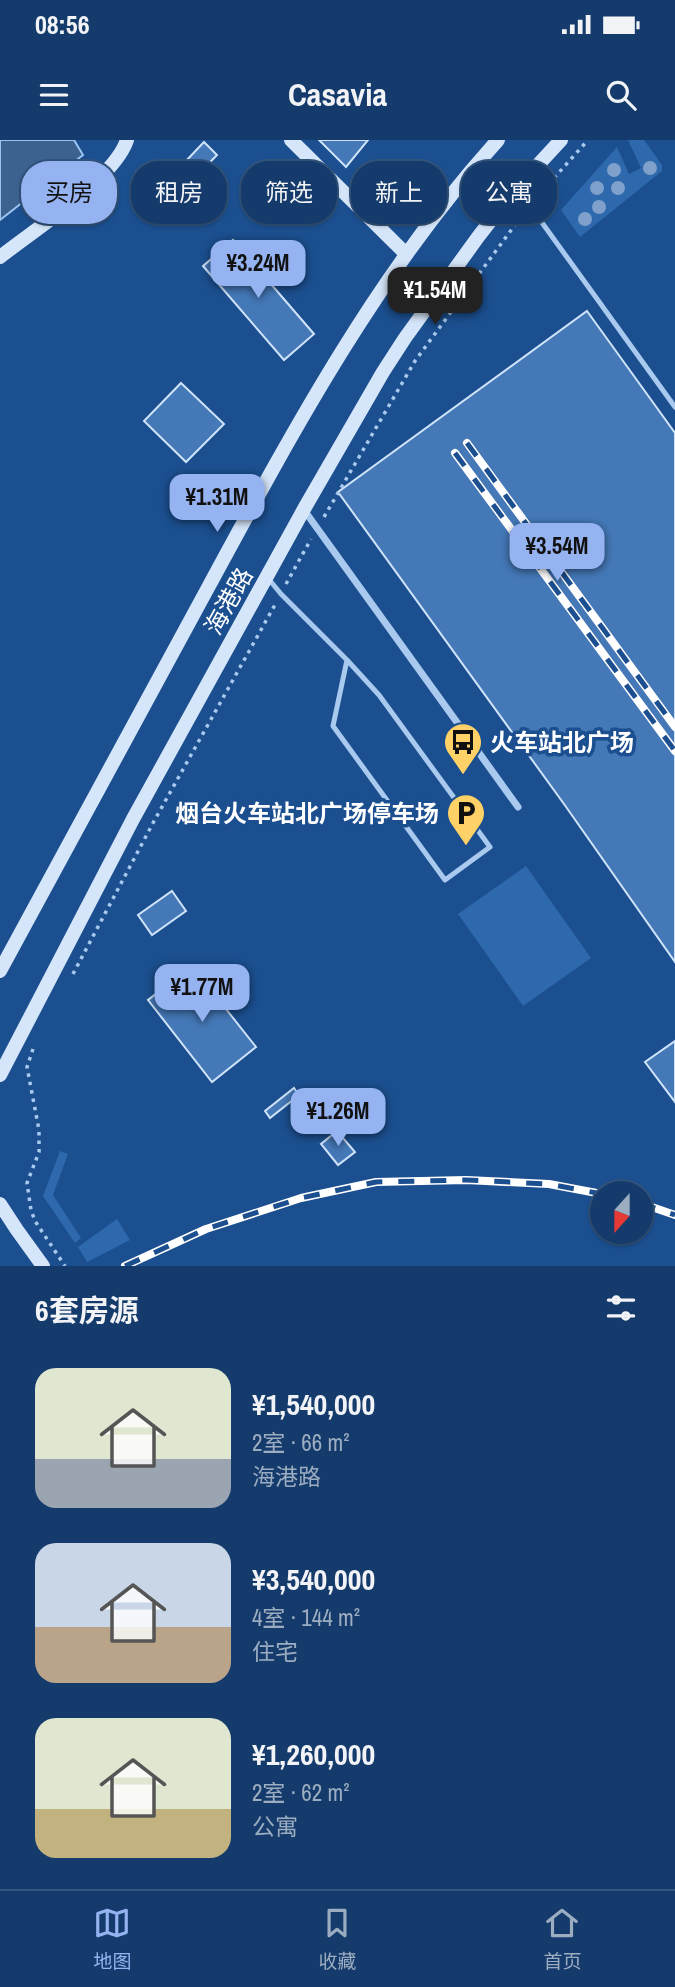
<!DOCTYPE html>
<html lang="zh">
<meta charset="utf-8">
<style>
:root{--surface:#143b6b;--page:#1d4271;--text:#f1f3f6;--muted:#9dadc1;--line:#33557e;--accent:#95b2f1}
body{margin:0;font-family:"Archivo Narrow","Noto Sans SC",sans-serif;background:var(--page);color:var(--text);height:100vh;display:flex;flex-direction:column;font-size:26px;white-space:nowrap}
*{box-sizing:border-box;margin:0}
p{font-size:23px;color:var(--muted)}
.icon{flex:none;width:38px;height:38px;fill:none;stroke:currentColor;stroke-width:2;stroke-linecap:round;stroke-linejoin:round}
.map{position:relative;height:1126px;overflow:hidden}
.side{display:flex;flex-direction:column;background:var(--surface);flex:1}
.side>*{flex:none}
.banner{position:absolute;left:21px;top:21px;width:634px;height:63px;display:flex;gap:14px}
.needle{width:46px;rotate:201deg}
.controls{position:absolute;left:590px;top:1041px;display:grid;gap:14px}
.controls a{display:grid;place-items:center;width:63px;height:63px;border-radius:50%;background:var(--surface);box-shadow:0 2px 5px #0004,0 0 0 2px var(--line);font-size:35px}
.price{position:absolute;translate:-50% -60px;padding:0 16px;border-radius:14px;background:var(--accent);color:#111;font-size:23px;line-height:46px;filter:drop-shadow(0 2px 4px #0008)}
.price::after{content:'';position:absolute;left:50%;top:42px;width:21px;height:16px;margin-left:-10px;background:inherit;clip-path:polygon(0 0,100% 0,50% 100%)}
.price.current{background:#222;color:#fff}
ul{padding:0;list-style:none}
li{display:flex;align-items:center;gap:21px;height:175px;padding:0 35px}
li span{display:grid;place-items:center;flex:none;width:196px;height:140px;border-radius:21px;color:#555}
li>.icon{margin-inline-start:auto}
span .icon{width:84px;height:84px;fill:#fffc;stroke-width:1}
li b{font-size:30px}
h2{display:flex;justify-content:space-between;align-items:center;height:84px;padding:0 35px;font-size:30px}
.chip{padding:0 24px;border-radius:28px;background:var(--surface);box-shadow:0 2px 5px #0004,0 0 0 2px var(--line);font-size:24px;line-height:63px}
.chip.current{background:var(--accent);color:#111}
.status{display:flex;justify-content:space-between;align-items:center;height:49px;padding:0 35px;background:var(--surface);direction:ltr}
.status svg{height:19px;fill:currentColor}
header{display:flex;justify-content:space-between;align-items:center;height:91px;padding:0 35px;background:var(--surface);font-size:32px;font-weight:700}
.dock{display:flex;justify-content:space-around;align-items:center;height:98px;border-top:2px solid var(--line);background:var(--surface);font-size:19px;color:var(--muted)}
.dock a{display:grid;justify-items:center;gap:4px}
.dock .current{color:var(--accent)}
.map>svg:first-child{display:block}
.green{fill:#2e69ad}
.water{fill:#3c6290;stroke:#9cc4f0;stroke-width:2}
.building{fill:#4478b7;stroke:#cfe3fa;stroke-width:2}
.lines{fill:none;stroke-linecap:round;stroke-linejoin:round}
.path{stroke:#a9c9ee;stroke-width:3.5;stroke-dasharray:3.5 5;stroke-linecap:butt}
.service{stroke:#a9c9ee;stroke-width:5}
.minor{stroke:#a9c9ee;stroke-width:7}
.secondary{stroke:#d6e6fa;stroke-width:14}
.rail-casing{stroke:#fff;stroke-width:8}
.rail{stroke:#1b4f8f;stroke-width:5;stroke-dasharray:16;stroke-linecap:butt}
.tree{fill:#7ea0ca}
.labels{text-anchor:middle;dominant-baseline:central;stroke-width:7;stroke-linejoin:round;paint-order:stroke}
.street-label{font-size:24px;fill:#fff;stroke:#1b4f8f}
.poi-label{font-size:24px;font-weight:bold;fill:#fff;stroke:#1b4f8f;text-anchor:start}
</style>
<div class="status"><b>08:56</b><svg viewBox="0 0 49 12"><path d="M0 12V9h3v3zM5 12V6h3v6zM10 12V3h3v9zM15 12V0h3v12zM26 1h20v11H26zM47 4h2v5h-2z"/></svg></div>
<header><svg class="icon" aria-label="menu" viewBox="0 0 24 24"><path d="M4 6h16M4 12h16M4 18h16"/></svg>Casavia<svg class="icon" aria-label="search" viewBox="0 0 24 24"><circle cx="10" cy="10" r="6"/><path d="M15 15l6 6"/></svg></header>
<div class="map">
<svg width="675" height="1126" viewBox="0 0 675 1126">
<rect width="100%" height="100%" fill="#1b4f8f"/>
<path class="green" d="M628 0H644L662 25V31L580 97 561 70 617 7 629 34 641 28Z
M526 726 591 818 523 866 458 774Z
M60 1011 68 1014 53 1055 81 1098 75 1103 43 1056Z
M117 1079 130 1100 87 1122 78 1107Z"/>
<path class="water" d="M0 0H74L83 15 0 80Z"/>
<path class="building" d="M319 0H368L346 27Z
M204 2 217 15 178 55 165 43Z
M233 100 314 194 284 220 203 126Z
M587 171 675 293V822L564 664 338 352Z
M181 243 224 284 186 322 144 281Z
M172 751 186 771 152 795 138 775Z
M192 826 256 907 212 942 148 860Z
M675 901V962L645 922Z
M294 948 299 955 270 978 265 971Z
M337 991 355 1012 338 1025 321 1004Z"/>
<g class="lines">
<path class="path" d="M537 57 588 0
M324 377 415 221 523 74
M286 444 311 399
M73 834 153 683 276 463
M33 909 27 927 39 990V1012L27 1043 31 1070 35 1081 65 1126"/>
<path class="service" d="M409 25 447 59
M513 52 530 66 675 267
M267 437 281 454 347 520 379 555 490 707 445 740 333 586 347 520"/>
<path class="minor" d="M304 370 518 667"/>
<path class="secondary" d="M291 0 406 114
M0 117C34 90 114 39 127 0
M0 831C70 702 140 573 210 444 294 289 379 131 498 0
M0 935 133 679 304 369 383 232 405 198 478 97 513 52 561 0
M0 1064 17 1090 43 1126"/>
<defs>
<path id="rail" d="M467 303 675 587
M455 313 675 611
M640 1063 675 1075
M125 1126 206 1089 301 1058 376 1042 466 1040 549 1044 602 1054"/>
</defs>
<use href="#rail" class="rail-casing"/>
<use href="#rail" class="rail"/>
</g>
<g class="tree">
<circle cx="650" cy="28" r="7"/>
<circle cx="614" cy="30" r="7"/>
<circle cx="597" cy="48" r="7"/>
<circle cx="618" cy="48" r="7"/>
<circle cx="599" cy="67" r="7"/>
<circle cx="585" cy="79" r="7"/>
</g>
<defs>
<symbol id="bus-pin" viewBox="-11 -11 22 30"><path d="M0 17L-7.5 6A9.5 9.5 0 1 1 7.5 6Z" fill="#ffd166" stroke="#1b4f8f"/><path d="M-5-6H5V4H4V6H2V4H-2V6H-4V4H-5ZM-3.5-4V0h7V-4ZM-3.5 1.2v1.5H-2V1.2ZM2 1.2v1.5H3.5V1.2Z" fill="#111"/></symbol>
<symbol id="parking-pin" viewBox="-11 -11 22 30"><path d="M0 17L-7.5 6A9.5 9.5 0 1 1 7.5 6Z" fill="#ffd166" stroke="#1b4f8f"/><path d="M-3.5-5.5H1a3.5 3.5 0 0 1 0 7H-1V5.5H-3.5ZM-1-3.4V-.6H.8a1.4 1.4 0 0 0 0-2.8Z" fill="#111"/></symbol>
</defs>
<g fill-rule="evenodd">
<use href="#bus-pin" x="441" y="580" width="44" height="60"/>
<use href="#parking-pin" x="444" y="651" width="44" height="60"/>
</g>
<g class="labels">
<g class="street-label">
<text transform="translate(228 461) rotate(-61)">海港路</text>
</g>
<g class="poi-label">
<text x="490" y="602">火车站北广场</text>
<text x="439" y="673" text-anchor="end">烟台火车站北广场停车场</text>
</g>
</g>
</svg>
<div class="controls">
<a><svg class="needle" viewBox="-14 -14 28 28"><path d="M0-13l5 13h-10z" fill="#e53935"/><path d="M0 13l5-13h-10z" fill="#9dadc1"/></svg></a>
</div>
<b class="price" style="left:258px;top:160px">¥3.24M</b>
<b class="price current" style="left:435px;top:187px">¥1.54M</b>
<b class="price" style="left:217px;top:394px">¥1.31M</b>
<b class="price" style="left:557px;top:443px">¥3.54M</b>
<b class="price" style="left:202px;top:884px">¥1.77M</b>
<b class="price" style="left:338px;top:1008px">¥1.26M</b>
<div class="banner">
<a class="chip current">买房</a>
<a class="chip">租房</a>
<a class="chip">筛选</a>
<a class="chip">新上</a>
<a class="chip">公寓</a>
</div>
</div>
<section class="side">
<h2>6套房源<svg class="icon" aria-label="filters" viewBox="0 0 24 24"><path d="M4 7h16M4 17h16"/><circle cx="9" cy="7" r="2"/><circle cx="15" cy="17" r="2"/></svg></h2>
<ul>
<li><span style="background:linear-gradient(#dfe7d0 65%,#9aa5b1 0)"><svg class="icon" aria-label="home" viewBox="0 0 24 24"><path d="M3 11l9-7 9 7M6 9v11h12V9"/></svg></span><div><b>¥1,540,000</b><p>2室 · 66 m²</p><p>海港路</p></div></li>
<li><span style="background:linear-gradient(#c9d6e8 60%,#b9a48a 0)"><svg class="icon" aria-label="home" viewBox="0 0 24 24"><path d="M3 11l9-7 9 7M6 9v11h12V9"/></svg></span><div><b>¥3,540,000</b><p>4室 · 144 m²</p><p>住宅</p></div></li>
<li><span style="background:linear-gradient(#dfe7d0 65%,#c2b280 0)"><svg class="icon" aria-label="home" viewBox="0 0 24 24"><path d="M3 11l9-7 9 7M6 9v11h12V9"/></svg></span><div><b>¥1,260,000</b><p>2室 · 62 m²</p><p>公寓</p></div></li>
</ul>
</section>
<nav class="dock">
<a class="current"><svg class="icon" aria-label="map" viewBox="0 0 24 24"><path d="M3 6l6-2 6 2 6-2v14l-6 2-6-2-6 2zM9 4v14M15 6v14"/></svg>地图</a>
<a><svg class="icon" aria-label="saved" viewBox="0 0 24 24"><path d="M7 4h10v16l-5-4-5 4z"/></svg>收藏</a>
<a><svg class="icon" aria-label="home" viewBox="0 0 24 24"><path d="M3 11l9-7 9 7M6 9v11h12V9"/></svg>首页</a>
</nav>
